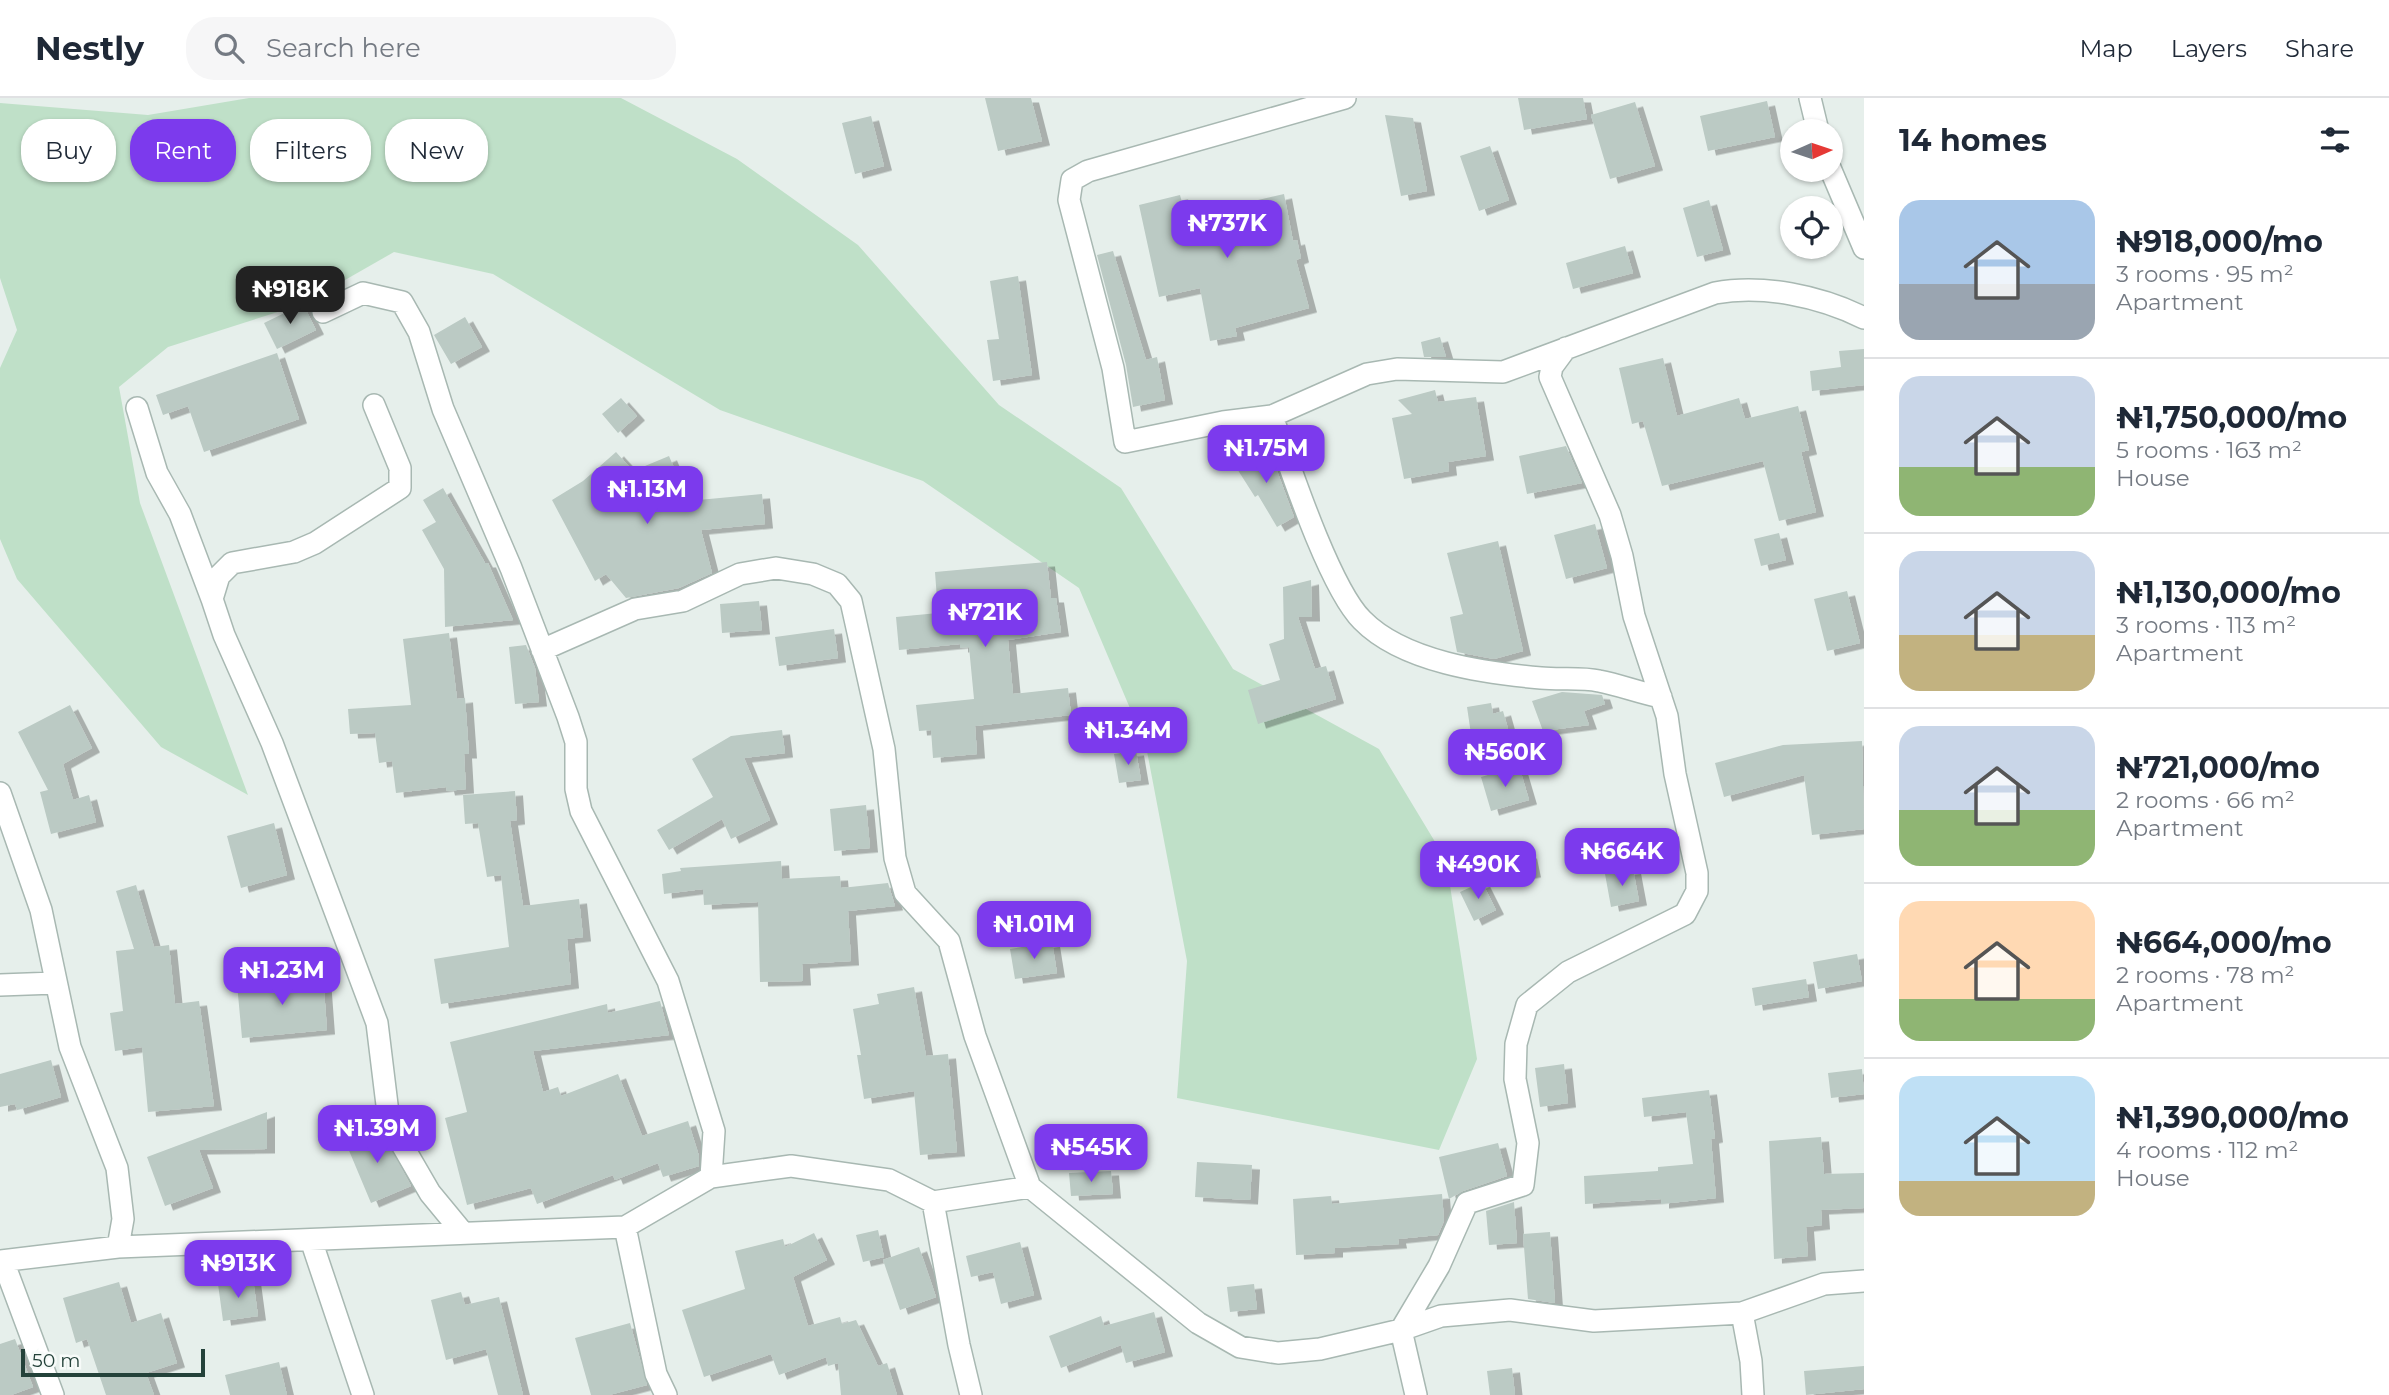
<!DOCTYPE html>
<meta charset="utf-8">
<style>
:root{--surface:#fff;--page:#f6f6f7;--text:#1f2937;--muted:#747a83;--line:#e0e1e3;--accent:#7c3aed}
body{margin:0;font-family:Montserrat,sans-serif;background:var(--page);color:var(--text);height:100vh;display:flex;flex-direction:column;font-size:26px;white-space:nowrap}
*{box-sizing:border-box;margin:0}
p{font-size:23px;color:var(--muted)}
.icon{flex:none;width:38px;height:38px;fill:none;stroke:currentColor;stroke-width:2;stroke-linecap:round;stroke-linejoin:round}
.map{position:relative;flex:1;overflow:hidden}
.details{display:flex;flex-direction:column;background:var(--surface);width:525px}
.details>*{flex:none}
.hud{position:absolute;left:21px;top:21px;width:665px;height:63px;display:flex;gap:14px}
.needle{width:46px;rotate:87deg}
.controls{position:absolute;left:1780px;top:21px;display:grid;gap:14px}
.controls a{display:grid;place-items:center;width:63px;height:63px;border-radius:50%;background:var(--surface);box-shadow:0 2px 5px #0004;font-size:35px}
.scale{position:absolute;left:21px;bottom:18px;width:184px;box-sizing:border-box;padding-left:7px;border:4px solid #24423a;border-top:0;font-size:19px;line-height:24px;white-space:nowrap;color:#24423a;-webkit-text-stroke:5px #f7fbf9;paint-order:stroke}
.price{position:absolute;translate:-50% -60px;padding:0 16px;border-radius:14px;background:var(--accent);color:#fff;font-size:23px;line-height:46px;filter:drop-shadow(0 2px 4px #0008)}
.price::after{content:'';position:absolute;left:50%;top:42px;width:21px;height:16px;margin-left:-10px;background:inherit;clip-path:polygon(0 0,100% 0,50% 100%)}
.price.current{background:#222;color:#fff}
ul{padding:0;list-style:none}
li{display:flex;align-items:center;gap:21px;height:175px;padding:0 35px}
li+li{border-top:2px solid var(--line)}
li span{display:grid;place-items:center;flex:none;width:196px;height:140px;border-radius:21px;color:#555}
li>.icon{margin-inline-start:auto}
span .icon{width:84px;height:84px;fill:#fffc;stroke-width:1}
li b{font-size:30px}
h2{display:flex;justify-content:space-between;align-items:center;height:84px;padding:0 35px;font-size:30px}
.chip{padding:0 24px;border-radius:28px;background:var(--surface);box-shadow:0 2px 5px #0004;font-size:24px;line-height:63px}
.chip.current{background:var(--accent);color:#fff}
header{display:flex;align-items:center;gap:42px;box-sizing:border-box;height:98px;padding:0 35px;background:var(--surface);border-bottom:2px solid var(--line)}
header strong{font-size:33px}
nav{display:flex;gap:38px;margin-inline-start:auto;font-size:24px}
.search{width:490px;height:63px;background:var(--page);display:flex;align-items:center;gap:18px;box-sizing:border-box;padding:0 24px;border-radius:28px;color:var(--muted);font-size:26px}
main{display:flex;flex:1;min-height:0}
.map>svg:first-child{display:block}
.green{fill:#bfe0c8}
.building{fill:#bbcac4;filter:url(#shadow)}
.lines{fill:none;stroke-linecap:round;stroke-linejoin:round}
.street-casing{stroke:#a8b8b2;stroke-width:24}
.street{stroke:#fff;stroke-width:21}
</style>
<header>
<strong>Nestly</strong>
<div class="search"><svg class="icon" aria-label="search" viewBox="0 0 24 24"><circle cx="10" cy="10" r="6"/><path d="M15 15l6 6"/></svg>Search here</div>
<nav><a>Map</a><a>Layers</a><a>Share</a></nav>
</header>
<main>
<div class="map">
<svg width="1864" height="1297" viewBox="0 0 1864 1297">
<defs>
<filter id="shadow"><feDropShadow dx="8" dy="4.5" stdDeviation="0" flood-color="#0004"/></filter>
</defs>
<rect width="100%" height="100%" fill="#e6efeb"/>
<path class="green" d="M249 0H621L737 61 858 147 999 307 1121 390 1233 571 1379 651 1446 762 1477 961 1439 1052 1177 1000 1187 863 1146 648 1079 490 923 383 720 312 493 176 394 154 303 206 168 249 119 289 140 405 248 697 161 649 17 481 0 441V270L17 232 0 180V5L148 17Z"/>
<path class="building" d="M985 0H1031L1042 43 998 53Z
M1518 0H1583L1587 21 1524 32Z
M1767 3 1775 39 1708 53 1700 18Z
M1635 4 1655 68 1610 81 1591 17Z
M1385 17 1413 20 1427 93 1401 98Z
M871 18 884 68 855 76 842 25Z
M1490 48 1509 102 1479 113 1460 58Z
M1284 96 1293 143 1297 142 1301 160 1296 162 1309 210 1235 230 1237 238 1210 243 1200 190 1159 199 1139 107 1180 97 1185 115 1200 110 1202 115Z
M1709 102 1723 152 1697 159 1683 110Z
M1625 148 1633 175 1573 191 1566 165Z
M1113 153 1146 262 1157 259 1165 302 1133 309 1126 267 1097 157Z
M1018 178 1032 277 993 283 987 242 999 241 990 183Z
M303 206 316 232 277 251 264 225Z
M465 219 482 249 451 266 434 237Z
M1440 239 1446 259H1424L1421 244Z
M1864 251V287L1812 293 1810 273 1841 269 1839 253Z
M277 255 299 321 204 354 188 308 163 317 156 297Z
M1663 260 1677 318 1739 300 1745 321 1798 308 1809 352 1801 354 1816 414 1779 423 1763 363 1662 388 1643 323 1632 326 1619 270Z
M1435 292 1438 304 1476 299 1486 358 1448 364 1449 373 1404 381 1392 320 1412 316 1398 302Z
M621 300 637 318 618 335 602 316Z
M1262 348 1276 370 1294 419 1277 429 1258 397 1255 399 1234 366Z
M1566 348 1582 385 1527 396 1519 358Z
M616 354 633 373 669 358 688 403 762 396 765 426 701 432 712 475 679 490 626 500 606 476 595 483 552 402 583 383Z
M443 390 485 465H488L513 522 445 529 444 471 422 432 436 424 423 402Z
M1595 426 1607 470 1566 481 1554 437Z
M1779 435 1786 462 1761 468 1754 441Z
M1498 443 1523 553 1494 561 1457 554 1450 519 1463 516 1447 455Z
M1047 464 1051 500H1056L1061 534 1008 542 1013 596 1068 590 1071 617 975 628 977 656 933 660 931 632 919 633 916 607 974 601 969 549 960 550V546L899 552 896 519 938 515 935 474Z
M1311 482 1312 519H1298L1315 571 1326 568 1336 601 1258 626 1248 592 1280 582 1269 546 1284 541 1283 489Z
M1847 493 1860 545 1827 553 1814 501Z
M759 503 762 532 722 535 720 506Z
M834 531 838 560 779 568 775 539Z
M449 535 457 601 465 600 469 656H464L466 691 447 693 446 689 396 695 392 663 379 665 375 635 350 636 348 611 411 607 403 541Z
M526 547 535 570 539 604 515 606 509 549Z
M1562 594 1602 597 1605 606 1584 613 1589 627 1543 633 1532 603Z
M1491 605 1493 616 1503 613 1510 638 1472 643 1467 609Z
M70 607 92 650 63 666 73 702 89 697 96 724 51 736 40 694 48 692 18 634Z
M782 632 785 655 744 660 770 722 731 741 722 721 669 752 657 732 713 699 692 661 731 638Z
M1862 643 1864 731 1812 737 1804 677 1724 699 1715 665 1783 647Z
M1136 653 1141 682 1119 685 1114 656Z
M1519 668 1529 702 1491 713 1481 679Z
M515 693 517 722 510 723 523 808 579 801 583 839 567 841 571 886 441 906 434 861 509 849 501 777 487 779 478 725 465 726 463 697Z
M866 707 870 750 834 753 830 711Z
M274 725 287 777 241 790 227 738Z
M1529 756 1533 775 1506 780 1502 762Z
M781 763 782 781 840 778 841 790 888 785 895 808 848 813 851 863 802 866 803 883 760 884 758 804 704 807 703 791 664 796 662 776 681 773 680 770Z
M1633 771 1639 803 1611 809 1605 776Z
M1482 784 1496 812 1474 823 1460 794Z
M136 787 154 849 169 847 175 906 199 903 214 1008 148 1014 142 949 115 953 110 915 123 913 116 853 134 851 116 793Z
M1052 844 1057 875 1015 881 1010 851Z
M1857 856 1862 883 1818 891 1813 864Z
M323 878 327 932 242 940 237 886Z
M1806 881 1809 899 1755 908 1752 890Z
M914 889 926 958 948 956 957 1054 920 1057 914 993 864 1001 857 957H861L853 911 879 906 877 896Z
M660 903 669 937 533 953 543 994 558 989 561 998 618 976 642 1038 688 1023 699 1058V1068L663 1079 658 1065 615 1082 613 1077 537 1106 531 1090 467 1107 445 1020 467 1014 450 944 607 906 608 915Z
M51 962 61 999 17 1012 15 1006 0 1009V976Z
M1564 966 1568 1005 1540 1009 1535 970Z
M1862 971 1864 996 1831 1000 1828 975Z
M1709 992 1715 1040 1711 1041 1716 1100 1661 1106V1101L1585 1106 1584 1078 1658 1073V1069L1693 1066 1686 1014 1644 1019 1642 1000Z
M267 1014V1051L199 1052 213 1090 165 1108 147 1059Z
M379 1028 411 1088 371 1105 345 1043Z
M1821 1039 1824 1076 1864 1075V1110L1821 1112 1822 1127 1806 1129 1808 1158 1774 1161 1769 1043Z
M1498 1045 1507 1078 1463 1093 1449 1101 1439 1059Z
M1197 1064 1252 1067 1250 1102 1195 1099Z
M1111 1073 1113 1096 1071 1098 1069 1075Z
M1442 1096 1444 1123 1438 1137 1398 1141 1399 1146 1335 1150V1155L1296 1157 1293 1101 1331 1098 1332 1106Z
M1514 1104 1517 1145 1489 1147 1486 1113Z
M878 1132 884 1159 863 1164 856 1137Z
M1550 1134 1555 1205 1528 1201 1523 1136Z
M814 1135 827 1162 793 1179 808 1228 840 1219 842 1226 856 1222 878 1268 887 1265 897 1297H841L838 1265 828 1268 826 1259 779 1277 771 1256 704 1279 682 1212 745 1191 735 1153 783 1141 785 1149Z
M1020 1144 1034 1197 1001 1206 993 1174 971 1179 966 1158Z
M919 1149 936 1199 900 1212 883 1162Z
M253 1181 258 1218 223 1223 218 1186Z
M119 1184 131 1225 161 1215 177 1265 146 1275 154 1297H106L87 1241 76 1245 63 1200Z
M1254 1186 1257 1211 1230 1214 1227 1189Z
M461 1194 465 1207 499 1199 523 1297H498L486 1251 446 1262 431 1202Z
M1154 1214 1165 1254 1126 1265 1121 1247 1061 1270 1049 1238 1101 1218 1104 1228Z
M630 1225 647 1287 609 1297H591L575 1240Z
M15 1241 33 1289 11 1297H0V1246Z
M279 1264 287 1297H230L225 1277Z
M1864 1268V1291L1806 1297 1804 1273Z
M1512 1270 1515 1297H1490L1487 1273Z"/>
<g class="lines">
<defs>
<path id="street" d="M1345 0 1088 73 1072 82 1069 102 1113 270 1125 344 1223 324 1272 318 1367 276 1397 271 1503 274 1715 195C1762 186 1820 198 1864 220
M1810 0 1818 33
M1830 70 1864 150
M323 214 363 195 402 204 419 234 443 311 511 470 568 619 576 644V691L581 713 668 883 714 1033 711 1079
M374 307 400 370V390L315 445 294 454 232 465 219 478 212 501 224 537 272 645 377 925 388 1015 401 1045 430 1095 463 1135
M137 310 157 375 180 416 212 501
M1272 318C1289 366 1329 489 1362 522 1403 564 1485 575 1541 580 1560 582 1581 579 1599 583 1620 587 1640 595 1661 599
M542 552 635 511 683 503 740 476 776 470 813 476 837 486 851 503 884 651 895 760 905 795 949 843 975 938 1030 1089
M0 695 41 812 70 949 117 1070 123 1121 118 1149
M0 887 55 885
M933 1104 959 1247 971 1297
M625 1129 656 1276 666 1297
M311 1142 363 1297
M0 1163 118 1149 625 1129 711 1079 791 1068 889 1082 933 1104 1030 1089 1198 1225 1240 1249 1278 1255 1320 1251 1401 1232 1441 1218 1510 1212 1594 1223 1742 1215 1824 1186 1864 1183
M3 1163 53 1297
M1742 1215 1751 1263 1753 1297
M1416 1297 1401 1232 1439 1168 1467 1105 1523 1087 1528 1045 1515 981 1516 946 1527 907 1568 874 1685 816 1697 793V775L1675 676 1667 618 1634 518 1622 458 1610 417 1550 279 1552 269 1566 250"/>
</defs>
<use href="#street" class="street-casing"/>
<use href="#street" class="street"/>
</g>
</svg>
<div class="controls">
<a><svg class="needle" viewBox="-14 -14 28 28"><path d="M0-13l5 13h-10z" fill="#e53935"/><path d="M0 13l5-13h-10z" fill="#747a83"/></svg></a>
<a><svg class="icon" aria-label="locate" viewBox="0 0 24 24"><circle cx="12" cy="12" r="6"/><path d="M12 2v4M12 18v4M2 12h4M18 12h4"/></svg></a>
</div>
<div class="scale">50 m</div>
<b class="price" style="left:1227px;top:162px">₦737K</b>
<b class="price current" style="left:290px;top:228px">₦918K</b>
<b class="price" style="left:1266px;top:387px">₦1.75M</b>
<b class="price" style="left:647px;top:428px">₦1.13M</b>
<b class="price" style="left:985px;top:551px">₦721K</b>
<b class="price" style="left:1128px;top:669px">₦1.34M</b>
<b class="price" style="left:1505px;top:691px">₦560K</b>
<b class="price" style="left:1622px;top:790px">₦664K</b>
<b class="price" style="left:1478px;top:803px">₦490K</b>
<b class="price" style="left:1034px;top:863px">₦1.01M</b>
<b class="price" style="left:282px;top:909px">₦1.23M</b>
<b class="price" style="left:377px;top:1067px">₦1.39M</b>
<b class="price" style="left:1091px;top:1086px">₦545K</b>
<b class="price" style="left:238px;top:1202px">₦913K</b>
<div class="hud">
<a class="chip">Buy</a>
<a class="chip current">Rent</a>
<a class="chip">Filters</a>
<a class="chip">New</a>
</div>
</div>
<section class="details">
<h2>14 homes<svg class="icon" aria-label="filters" viewBox="0 0 24 24"><path d="M4 7h16M4 17h16"/><circle cx="9" cy="7" r="2"/><circle cx="15" cy="17" r="2"/></svg></h2>
<ul>
<li><span style="background:linear-gradient(#a9c7e8 60%,#9aa5b1 0)"><svg class="icon" aria-label="home" viewBox="0 0 24 24"><path d="M3 11l9-7 9 7M6 9v11h12V9"/></svg></span><div><b>₦918,000/mo</b><p>3 rooms · 95 m²</p><p>Apartment</p></div></li>
<li><span style="background:linear-gradient(#c9d6e8 65%,#8fb573 0)"><svg class="icon" aria-label="home" viewBox="0 0 24 24"><path d="M3 11l9-7 9 7M6 9v11h12V9"/></svg></span><div><b>₦1,750,000/mo</b><p>5 rooms · 163 m²</p><p>House</p></div></li>
<li><span style="background:linear-gradient(#c9d6e8 60%,#c2b280 0)"><svg class="icon" aria-label="home" viewBox="0 0 24 24"><path d="M3 11l9-7 9 7M6 9v11h12V9"/></svg></span><div><b>₦1,130,000/mo</b><p>3 rooms · 113 m²</p><p>Apartment</p></div></li>
<li><span style="background:linear-gradient(#c9d6e8 60%,#8fb573 0)"><svg class="icon" aria-label="home" viewBox="0 0 24 24"><path d="M3 11l9-7 9 7M6 9v11h12V9"/></svg></span><div><b>₦721,000/mo</b><p>2 rooms · 66 m²</p><p>Apartment</p></div></li>
<li><span style="background:linear-gradient(#ffd9b3 70%,#8fb573 0)"><svg class="icon" aria-label="home" viewBox="0 0 24 24"><path d="M3 11l9-7 9 7M6 9v11h12V9"/></svg></span><div><b>₦664,000/mo</b><p>2 rooms · 78 m²</p><p>Apartment</p></div></li>
<li><span style="background:linear-gradient(#bfe0f5 75%,#c2b280 0)"><svg class="icon" aria-label="home" viewBox="0 0 24 24"><path d="M3 11l9-7 9 7M6 9v11h12V9"/></svg></span><div><b>₦1,390,000/mo</b><p>4 rooms · 112 m²</p><p>House</p></div></li>
</ul>
</section>
</main>
